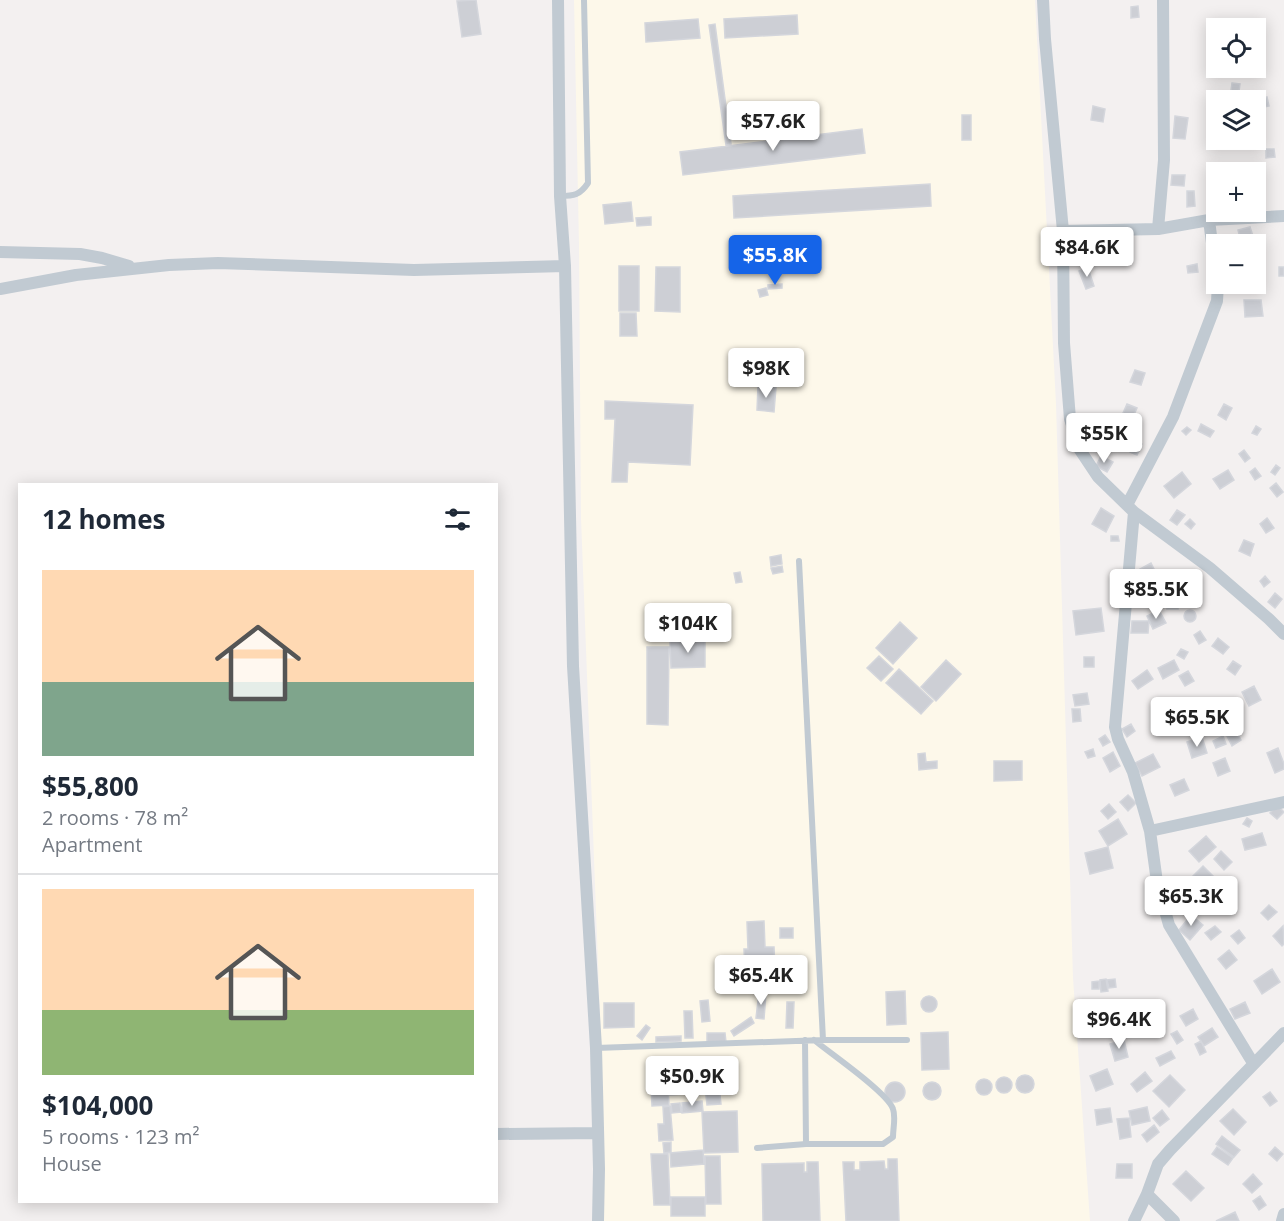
<!DOCTYPE html>
<meta charset="utf-8">
<style>
:root{--surface:#fff;--page:#f2f2f3;--text:#1f2937;--muted:#747a83;--line:#e0e1e3;--accent:#1564e8}
body{margin:0;font-family:"Open Sans",sans-serif;background:var(--page);color:var(--text);height:100vh;display:flex;flex-direction:column;font-size:22px;white-space:nowrap}
*{box-sizing:border-box;margin:0}
p{font-size:20px;color:var(--muted)}
.icon{flex:none;width:33px;height:33px;fill:none;stroke:currentColor;stroke-width:2;stroke-linecap:round;stroke-linejoin:round}
.map{position:relative;flex:1;overflow:hidden}
.side{position:absolute;left:18px;top:483px;width:480px;height:720px;display:flex;flex-direction:column;background:var(--surface);border-radius:0px;box-shadow:0 3px 15px #0003}
.side>*{flex:none}
.controls{position:absolute;left:1206px;top:18px;display:grid;gap:12px}
.controls a{display:grid;place-items:center;width:60px;height:60px;border-radius:0px;background:var(--surface);box-shadow:0 3px 15px #0003;font-size:30px}
.price{position:absolute;translate:-50% -51px;padding:0 14px;border-radius:6px;background:#fff;color:#222;font-size:20px;line-height:39px;filter:drop-shadow(0 2px 3px #0008)}
.price::after{content:'';position:absolute;left:50%;top:36px;width:18px;height:14px;margin-left:-9px;background:inherit;clip-path:polygon(0 0,100% 0,50% 100%)}
.price.current{background:var(--accent);color:#fff}
ul{padding:0;list-style:none}
li{display:grid;align-content:center;gap:12px;height:318px;padding:0 24px}
li+li{border-top:2px solid var(--line)}
li span{display:grid;place-items:center;height:186px;border-radius:0px;color:#555}
li>.icon{margin-inline-start:auto}
span .icon{width:108px;height:108px;fill:#fffc;stroke-width:1}
li b{font-size:26px}
h2{display:flex;justify-content:space-between;align-items:center;height:72px;padding:0 24px;font-size:26px}
.map>svg:first-child{display:block}
.commercial{fill:#fdf8ea}
.building{fill:#cdcfd5;stroke:#d4d6dc;stroke-width:1.5}
.lines{fill:none;stroke-linecap:round;stroke-linejoin:round}
.lane{stroke:#c1cad2;stroke-width:6}
.street{stroke:#c1cad2;stroke-width:12}
</style>
<div class="map">
<svg width="1284" height="1221" viewBox="0 0 1284 1221">
<rect width="100%" height="100%" fill="#f3f0f0"/>
<path class="commercial" d="M574 0H1035L1056 404 1073 978 1090 1221H604L601 1042 581 518 579 245Z"/>
<path class="building" d="M476 0 481 34 462 37 457 1Z
M1138 6 1139 17 1131 18V7Z
M797 15 798 34 725 38 724 19Z
M698 19 700 38 646 42 645 23Z
M715 24 731 144 726 145 709 25Z
M1232 83 1240 84 1238 99 1230 98Z
M1267 97 1269 106 1260 108 1259 99Z
M1093 106 1105 109 1103 122 1091 120Z
M962 115H971V140H962Z
M1175 116 1188 118 1185 139 1173 138Z
M862 129 865 153 683 175 680 152Z
M1266 149H1274L1275 157 1266 158Z
M1251 168 1258 170 1256 177V172H1249Z
M1172 175H1185L1184 186 1171 185Z
M930 184 931 206 734 218 733 196Z
M1187 191H1194L1195 206 1187 207Z
M631 202 633 221 605 224 603 205Z
M651 217V225L637 226 636 218Z
M1250 227 1254 239 1241 242 1238 230Z
M1197 264 1198 272 1188 273 1187 266Z
M619 266H639V311H619Z
M656 267H680V312L655 311Z
M1279 267H1284V276H1279Z
M1088 268 1094 286 1086 289 1079 271Z
M782 284V288L768 289V285Z
M766 288 768 295 760 297 758 290Z
M1244 300H1261L1263 316 1245 317Z
M620 313H636L637 336H620Z
M1135 370 1145 373 1141 385 1130 382Z
M758 386 776 387 774 412 757 410Z
M605 401 693 405 690 465 628 462 627 482H612L615 419H605Z
M1127 404 1137 408 1129 426 1119 422Z
M1224 404 1232 408 1226 420 1218 415Z
M1201 424 1214 431 1210 437 1198 431Z
M1256 426 1261 429 1257 435 1252 433Z
M1187 427 1191 430 1186 435 1182 431Z
M1110 432 1120 437 1115 446 1105 442Z
M1129 438 1142 444 1137 455 1130 452 1131 449 1126 447Z
M1244 450 1250 458 1245 462 1239 454Z
M1101 456 1113 462 1107 472 1096 466Z
M1276 465 1280 468 1275 475 1271 472Z
M1255 468 1261 476 1255 480 1250 472Z
M1228 470 1234 480 1220 489 1213 479Z
M1182 472 1191 484 1174 498 1164 486Z
M1276 483 1283 492 1277 497 1270 488Z
M1101 508 1114 516 1106 532 1092 524Z
M1177 510 1185 515 1177 525 1170 520Z
M1267 518 1274 528 1266 533 1260 524Z
M1190 519 1195 524 1191 529 1185 524Z
M1111 536H1118L1119 541H1111Z
M1244 540 1254 544 1250 556 1239 551Z
M781 555 782 564 771 566 770 557Z
M1151 563 1155 571 1145 577 1140 569Z
M782 566 783 572 773 574 771 568Z
M740 572 742 582 736 583 734 573Z
M1265 576 1270 582 1264 587 1260 581Z
M1188 579 1201 585 1194 600 1181 594Z
M1275 593 1282 599 1275 608 1268 602Z
M1167 597H1178V609H1167Z
M1101 608 1104 631 1076 635 1073 611Z
M1184 616a6 6 0 1 1 12 0a6 6 0 1 1-12 0Z
M1159 610 1166 623 1153 629 1147 616Z
M1132 621H1149L1148 633H1131Z
M900 622 917 638 893 664 876 648Z
M1200 631 1206 640 1199 644 1194 635Z
M1218 638 1229 647 1223 654 1212 646Z
M705 640V667L671 668 670 641Z
M647 647H669L668 725 647 724Z
M1181 649 1188 652 1184 659 1177 655Z
M879 656 893 669 881 681 867 668Z
M1084 657H1094V667H1084Z
M946 660 961 674 936 701 921 687Z
M1174 660 1179 670 1163 679 1158 668Z
M1233 661 1241 666 1235 675 1227 669Z
M899 669 933 701 921 714 886 683Z
M1147 670 1153 679 1138 689 1132 681Z
M1188 671 1194 681 1185 686 1179 676Z
M1254 686 1261 700 1249 706 1242 692Z
M1087 693 1089 704 1075 706 1073 695Z
M1072 709H1080L1081 721 1073 722Z
M1218 709 1225 721 1213 728 1207 716Z
M1131 724 1135 731 1127 737 1122 729Z
M1236 731 1241 740 1232 746 1227 736Z
M1105 735 1110 742 1103 746 1099 739Z
M1223 736 1226 744 1216 748 1213 741Z
M1202 737 1207 753 1192 758 1187 742Z
M1278 748 1284 764V769L1275 773 1267 753Z
M1093 749 1095 756 1088 758 1085 752Z
M1113 752 1120 766 1110 772 1103 758Z
M925 753 926 762 937 761V768L919 770 918 754Z
M1153 754 1160 767 1142 776 1135 763Z
M1225 758 1230 771 1218 776 1213 763Z
M994 761H1022V780L994 781Z
M1184 779 1189 790 1175 796 1170 785Z
M1128 795 1136 803 1128 811 1120 802Z
M1109 804 1116 812 1108 819 1101 811Z
M1277 805 1284 812 1277 819 1270 813Z
M1247 818 1252 821 1249 827 1243 824Z
M1118 819 1127 834 1108 846 1099 831Z
M1262 833 1266 845 1245 850 1242 839Z
M1206 836 1216 847 1199 862 1189 851Z
M1108 847 1113 868 1090 874 1085 853Z
M1221 851 1232 862 1224 870 1214 859Z
M1203 866 1214 877 1202 889 1191 878Z
M1182 878 1193 895 1181 903 1170 885Z
M1219 891 1229 898 1222 907 1213 901Z
M1269 905 1277 912 1268 920 1261 913Z
M1191 915 1203 925 1190 940 1179 930Z
M764 921 765 947H774L775 971H765L766 979H753V972H745L744 949H748L747 922Z
M1215 926 1221 932 1211 940 1205 933Z
M1283 926 1284 944 1282 946 1273 936Z
M780 928H793V938H780Z
M1239 930 1245 938 1238 944 1231 936Z
M1229 950 1237 960 1226 969 1218 959Z
M1272 969 1280 982 1262 994 1254 981Z
M1106 979 1108 991 1101 992 1100 980Z
M1115 979 1116 987 1109 988 1107 980Z
M1099 981V989H1092V982Z
M905 991 906 1024 887 1025 886 992Z
M759 992 766 993 764 1019 756 1018Z
M921 1004a8 8 0 1 1 16 0a8 8 0 1 1-16 0Z
M708 1000 710 1021 702 1022 700 1001Z
M787 1002H794L793 1028H786Z
M1245 1002 1250 1013 1235 1019 1230 1009Z
M604 1003H634V1027L604 1028Z
M1193 1009 1198 1019 1186 1026 1180 1016Z
M684 1011H692L693 1038H685Z
M751 1017 754 1023 734 1036 731 1031Z
M1111 1023 1113 1031 1101 1033 1099 1026Z
M646 1025 650 1028 642 1040 637 1036Z
M1097 1028 1099 1035 1093 1037 1092 1030Z
M1212 1028 1218 1037 1204 1046 1198 1037Z
M1177 1031 1183 1040 1177 1044 1171 1034Z
M948 1032 949 1069 922 1070 921 1033Z
M707 1033H725L726 1042H707Z
M681 1036V1041L656 1042V1037Z
M1124 1040 1128 1057 1115 1061 1110 1044Z
M1201 1041 1206 1052 1200 1055 1195 1044Z
M1171 1051 1175 1058 1160 1066 1156 1058Z
M667 1067 669 1105 652 1106 650 1068Z
M1107 1069 1113 1084 1096 1091 1090 1076Z
M1145 1072 1152 1081 1137 1092 1131 1084Z
M704 1075 705 1093 670 1095 669 1077Z
M1170 1075 1185 1090 1169 1107 1153 1091Z
M1016 1084a9 9 0 1 1 18 0a9 9 0 1 1-18 0Z
M996 1085a8 8 0 1 1 16 0a8 8 0 1 1-16 0Z
M976 1087a8 8 0 1 1 16 0a8 8 0 1 1-16 0Z
M923 1091a9 9 0 1 1 18 0a9 9 0 1 1-18 0Z
M885 1092a10 10 0 1 1 20 0a10 10 0 1 1-20 0Z
M719 1086 721 1104 707 1105 705 1087Z
M1270 1092 1277 1101 1270 1106 1263 1097Z
M702 1101 703 1111 682 1113V1103Z
M680 1103 681 1112 672 1113 671 1104Z
M670 1106 673 1140 659 1141 658 1124H664L663 1107Z
M1147 1107 1150 1121 1132 1125 1129 1111Z
M1110 1108 1112 1122 1097 1125 1095 1110Z
M1233 1109 1246 1122 1234 1135 1220 1121Z
M1162 1110 1169 1119 1160 1126 1153 1118Z
M737 1111 738 1152 704 1153 702 1112Z
M1129 1118 1131 1137 1120 1139 1117 1119Z
M1154 1125 1159 1132 1147 1142 1142 1135Z
M1222 1136 1240 1150 1234 1157 1216 1144Z
M671 1142V1152L664 1153 663 1143Z
M1217 1147 1233 1158 1228 1165 1212 1154Z
M1275 1147 1283 1154 1277 1161 1269 1154Z
M703 1150 704 1164 671 1167 670 1153Z
M651 1154H668L670 1205H654Z
M705 1156H720L721 1204H706Z
M888 1159H897L899 1221H846L843 1162H854V1170H860V1162L884 1161 885 1169H888Z
M807 1162H818L820 1221H763L762 1164 804 1163V1172H807Z
M1117 1164H1132V1178H1116Z
M1186 1171 1204 1188 1191 1201 1173 1184Z
M1253 1174 1262 1184 1252 1193 1243 1184Z
M1260 1196 1266 1205 1259 1210 1253 1201Z
M671 1197H705V1216H671Z
M1235 1212 1239 1221H1216Z"/>
<g class="lines">
<path class="lane" d="M560 196C574 196 580 195 588 183L584 0
M799 561 823 1040
M805 1040 806 1144
M596 1048 823 1040H907
M757 1148 806 1144H883L893 1137C893 1128 896 1117 893 1109 888 1093 830 1053 814 1040"/>
<path class="street" d="M558 0 560 196 565 266 573 666 596 1048 599 1169 598 1221
M1043 0 1045 39 1063 231 1064 343 1070 419 1080 450 1098 477 1134 512 1210 568 1269 619 1284 634
M1209 220 1216 274
M1158 229 1164 160 1163 0
M1063 231 1158 229 1209 220 1284 216
M0 252 80 254 102 258 129 266
M0 289 76 275 169 265 218 263 414 270 565 266
M1127 505 1173 417 1217 301 1218 284
M1134 512 1115 727 1118 739 1133 772 1150 831 1157 882 1169 925 1253 1063
M1150 831 1284 802
M496 1134 598 1133
M1134 1221 1147 1194
M1174 1221 1147 1194 1158 1164 1170 1150 1284 1033
M1282 1221 1284 1214"/>
</g>
</svg>
<div class="controls">
<a><svg class="icon" aria-label="locate" viewBox="0 0 24 24"><circle cx="12" cy="12" r="6"/><path d="M12 2v4M12 18v4M2 12h4M18 12h4"/></svg></a>
<a><svg class="icon" aria-label="layers" viewBox="0 0 24 24"><path d="M12 4l9 5-9 5-9-5zM3 14l9 5 9-5"/></svg></a>
<a>+</a>
<a>−</a>
</div>
<b class="price" style="left:773px;top:152px">$57.6K</b>
<b class="price" style="left:1087px;top:278px">$84.6K</b>
<b class="price current" style="left:775px;top:286px">$55.8K</b>
<b class="price" style="left:766px;top:399px">$98K</b>
<b class="price" style="left:1104px;top:464px">$55K</b>
<b class="price" style="left:1156px;top:620px">$85.5K</b>
<b class="price" style="left:688px;top:654px">$104K</b>
<b class="price" style="left:1197px;top:748px">$65.5K</b>
<b class="price" style="left:1191px;top:927px">$65.3K</b>
<b class="price" style="left:761px;top:1006px">$65.4K</b>
<b class="price" style="left:1119px;top:1050px">$96.4K</b>
<b class="price" style="left:692px;top:1107px">$50.9K</b>
<section class="side">
<h2>12 homes<svg class="icon" aria-label="filters" viewBox="0 0 24 24"><path d="M4 7h16M4 17h16"/><circle cx="9" cy="7" r="2"/><circle cx="15" cy="17" r="2"/></svg></h2>
<ul>
<li><span style="background:linear-gradient(#ffd9b3 60%,#7fa58c 0)"><svg class="icon" aria-label="home" viewBox="0 0 24 24"><path d="M3 11l9-7 9 7M6 9v11h12V9"/></svg></span><div><b>$55,800</b><p>2 rooms · 78 m²</p><p>Apartment</p></div></li>
<li><span style="background:linear-gradient(#ffd9b3 65%,#8fb573 0)"><svg class="icon" aria-label="home" viewBox="0 0 24 24"><path d="M3 11l9-7 9 7M6 9v11h12V9"/></svg></span><div><b>$104,000</b><p>5 rooms · 123 m²</p><p>House</p></div></li>
</ul>
</section>
</div>
